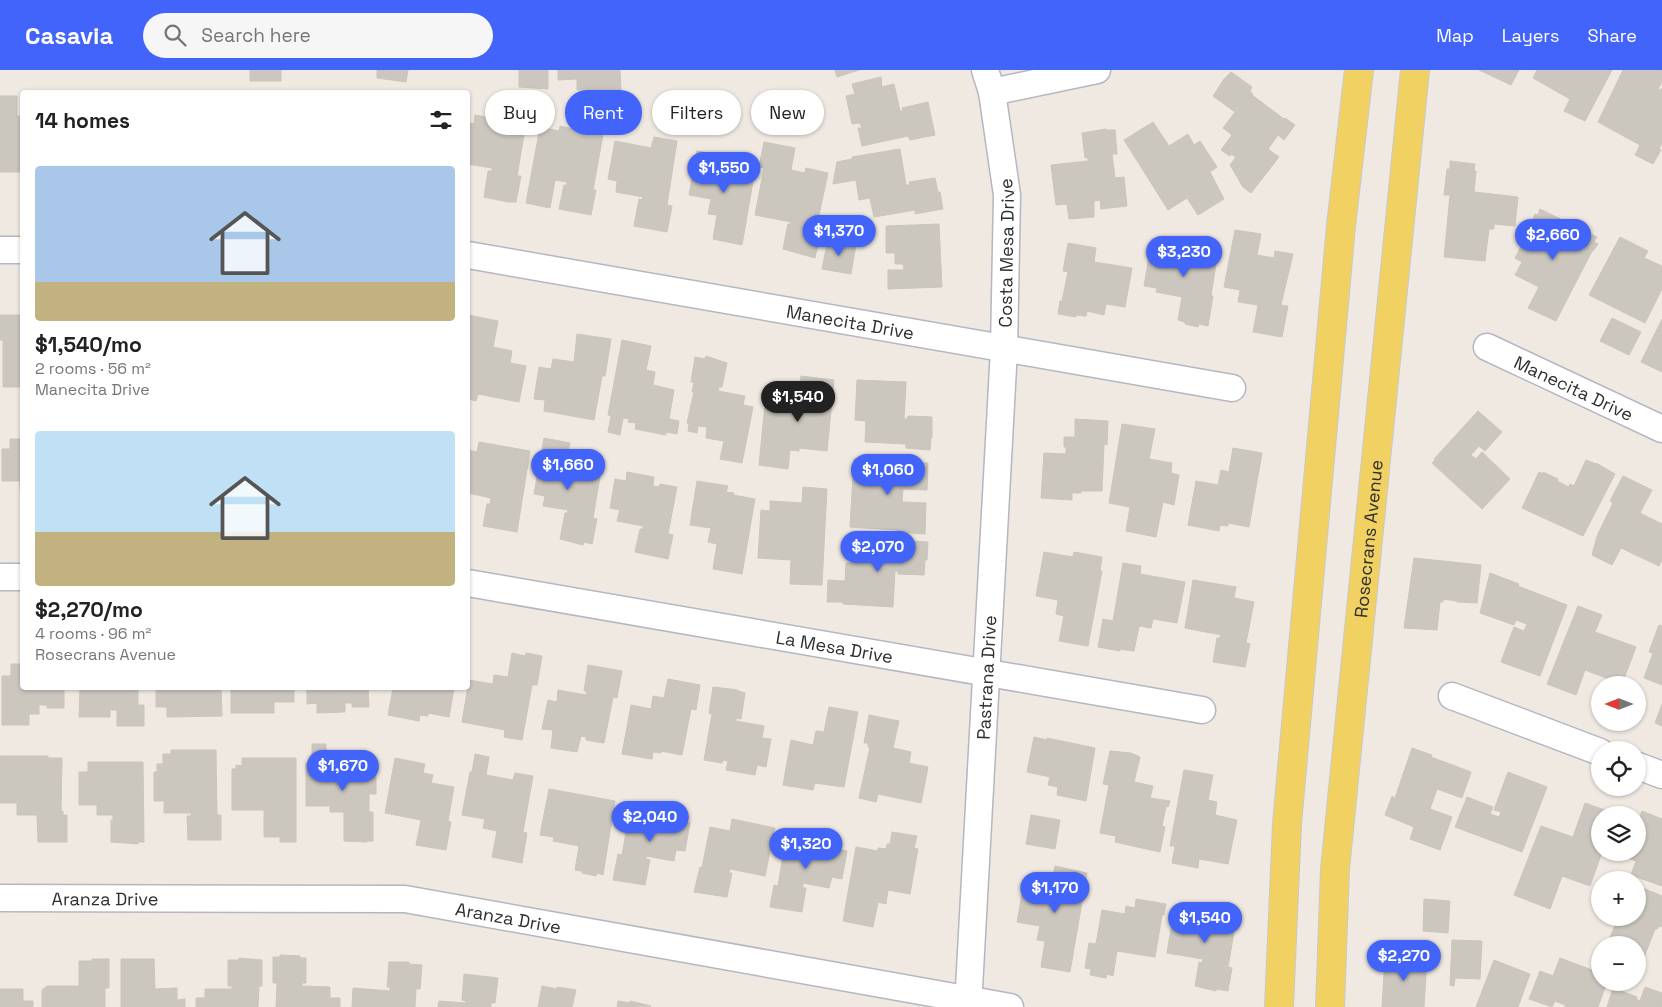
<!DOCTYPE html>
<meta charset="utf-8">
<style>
:root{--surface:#fff;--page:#f6f6f6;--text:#222;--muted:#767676;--accent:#4264fb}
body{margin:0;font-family:"Space Grotesk",sans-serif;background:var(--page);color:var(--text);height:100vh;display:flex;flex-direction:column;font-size:19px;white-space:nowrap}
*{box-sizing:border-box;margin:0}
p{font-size:16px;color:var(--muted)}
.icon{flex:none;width:28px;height:28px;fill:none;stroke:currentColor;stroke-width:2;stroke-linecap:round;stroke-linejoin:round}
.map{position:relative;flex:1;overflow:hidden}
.sheet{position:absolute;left:20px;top:20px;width:450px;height:600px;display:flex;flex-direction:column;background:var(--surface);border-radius:5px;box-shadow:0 1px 4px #0004}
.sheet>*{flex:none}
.hud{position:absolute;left:485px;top:20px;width:475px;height:45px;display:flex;gap:10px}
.needle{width:32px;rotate:270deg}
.fabs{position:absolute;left:1591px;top:606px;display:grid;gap:10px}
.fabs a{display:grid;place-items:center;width:55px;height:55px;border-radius:50%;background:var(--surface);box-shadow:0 1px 4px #0004;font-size:25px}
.price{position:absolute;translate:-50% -42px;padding:0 11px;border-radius:18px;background:var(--accent);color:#fff;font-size:16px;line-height:32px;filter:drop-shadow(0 1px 2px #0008)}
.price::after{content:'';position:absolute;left:50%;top:30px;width:15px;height:11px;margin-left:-8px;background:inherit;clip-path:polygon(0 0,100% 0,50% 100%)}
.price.on{background:#222;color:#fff}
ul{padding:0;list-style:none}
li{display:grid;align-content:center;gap:10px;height:265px;padding:0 15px}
li span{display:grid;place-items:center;height:155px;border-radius:5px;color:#555}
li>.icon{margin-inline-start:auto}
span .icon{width:90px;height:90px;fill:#fffc;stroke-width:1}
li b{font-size:21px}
h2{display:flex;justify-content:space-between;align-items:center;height:60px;padding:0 15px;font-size:21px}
.tag{padding:0 18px;border-radius:22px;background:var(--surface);box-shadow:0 1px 4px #0004;font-size:18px;line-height:45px}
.tag.on{background:var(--accent);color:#fff}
header{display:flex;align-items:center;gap:30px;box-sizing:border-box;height:70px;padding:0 25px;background:var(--accent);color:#fff}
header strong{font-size:24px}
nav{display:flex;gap:28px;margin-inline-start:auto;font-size:18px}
.search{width:350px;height:45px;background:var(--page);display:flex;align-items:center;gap:12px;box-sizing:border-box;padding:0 18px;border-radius:28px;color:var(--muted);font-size:19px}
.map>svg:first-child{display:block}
.building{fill:#cbc7bf;stroke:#cbc5ba}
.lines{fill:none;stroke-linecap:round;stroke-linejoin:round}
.street-casing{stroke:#b4b7c1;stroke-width:29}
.primary-casing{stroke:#c9c9c9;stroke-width:30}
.street{stroke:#fff;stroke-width:26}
.primary{stroke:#f2d163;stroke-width:28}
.labels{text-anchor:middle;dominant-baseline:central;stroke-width:4;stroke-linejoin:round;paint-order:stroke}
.street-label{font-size:18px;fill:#2e2e2e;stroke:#fff}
</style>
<header>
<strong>Casavia</strong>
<div class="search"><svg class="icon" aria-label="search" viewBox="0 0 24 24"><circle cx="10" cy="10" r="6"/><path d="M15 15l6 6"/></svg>Search here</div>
<nav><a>Map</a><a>Layers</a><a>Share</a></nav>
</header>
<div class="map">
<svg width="1662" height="937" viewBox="0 0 1662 937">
<rect width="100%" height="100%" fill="#efe9e1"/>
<path class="building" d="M250 0H281V11H250Z
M377 0H408L406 12 377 8Z
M519 0H548V19L519 17Z
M558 0H620L621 20H577V9L558 10Z
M835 0H859L837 7Z
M1479 0H1519L1511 15Z
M1537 0H1612L1585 51 1564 41 1570 29 1533 8Z
M1623 0H1662V12L1658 19 1661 20 1662 18V73L1659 79 1661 80 1653 94 1635 85 1640 75 1598 52Z
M1231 2 1252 17 1250 21 1253 24 1252 25 1284 49 1285 48 1295 55 1284 70 1278 65 1268 79 1279 87 1251 123 1243 117 1230 95 1236 87 1231 84 1230 86 1221 80 1232 65 1223 58 1235 42 1213 26 1224 9Z
M881 7 882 17 894 14 900 41H903L902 38 928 32 935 65 910 70 908 66 862 76 858 58H862L860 53 852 54 846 26 855 24 852 14Z
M0 26H17V46H22V96H21V102H0Z
M475 45 502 50 501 59 506 60 507 56 525 59 517 106H521L516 132H508L484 127 488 101H492V98L468 94V53L474 54Z
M1153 52 1169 76 1188 64 1194 75 1200 71 1217 97 1210 102 1224 129 1198 145 1187 128 1168 140 1124 70Z
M579 55 604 59 593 120H596L591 145 559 139 564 115H567V112L555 110 550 138 526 133 540 57 559 61 560 56 578 60Z
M1106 59V60H1115L1117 84H1112L1115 108 1124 107 1127 136 1101 139 1100 130 1094 131V147L1069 149 1067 134 1056 135 1051 95 1088 91V88H1085L1082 63Z
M654 67 677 71 667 135 672 136 667 162 634 156 639 129 642 130 643 127 616 122 617 111 608 109 615 71 651 78Z
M764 72 795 78 791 100 805 103 806 98 828 103 816 159 821 160 815 188 783 179 788 154H791V152L755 145 764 98 759 97Z
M900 79 906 115H910L909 112 935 108 938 122H940L943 139 915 144V140L874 147 870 128 859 130 856 110 833 114 837 92 852 89V87Z
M697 81 729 87 728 93 737 94V97L755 100 742 175 713 169 717 145 708 144 711 129 689 125Z
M1450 91 1475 94 1474 101H1476L1474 122 1518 127 1515 156 1494 154V159H1489L1485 191 1444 187 1450 125H1444L1447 99H1450Z
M1540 139 1597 167 1594 172 1598 174 1593 181H1592L1556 251 1528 238 1539 217 1515 205 1522 192 1515 188 1534 152 1532 151 1535 144 1538 145Z
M939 154 942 217 888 219V200H904L903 194H895V183H886V156Z
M1235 160 1261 164 1257 185 1274 188 1275 181 1293 184 1281 235 1288 236 1282 267 1253 262 1258 235 1238 232 1240 220 1224 217Z
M1620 167 1648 181 1644 188 1662 196V219L1645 253 1589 225Z
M828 169 856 175 851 204 822 199Z
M1152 169 1218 181 1211 226H1213L1208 256 1199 254 1198 257 1185 254V252L1178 250 1182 227 1156 222 1157 218 1144 216Z
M1068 173 1096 178 1094 192 1132 198 1125 237 1106 234 1104 245 1087 241 1086 246 1076 245V247L1058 244 1060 231H1062L1068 202 1063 201Z
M0 245H22L21 317H3V270H0Z
M468 245 498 251 493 277 512 281 510 293 526 296 519 332 478 324 476 331 468 329V288L469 278H468Z
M1612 248 1641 262 1629 285 1600 271Z
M1662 249V302L1641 292Z
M577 264 611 269 605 306H602L594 350 544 341 545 330 534 329 539 297 551 299 553 289 574 292Z
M622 270 651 276 646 300 655 302 653 315 674 320 669 349 679 351 677 364 666 362V365L635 359 636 353 628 352 629 349 623 348 620 365 608 362 611 346 608 345Z
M706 286 727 293 722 317H719L718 321 745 326 743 335 753 337 742 393 720 389 724 371 706 368 707 357 698 356 697 363 688 361 689 354 687 353 694 322H692L694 312H691L695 287 705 289Z
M801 306 834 310 827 381 799 378V381L790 380 788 399 759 395 765 334 786 337 787 324 799 326Z
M857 310 906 312 904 349H907L908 346 932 347V368H931L930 380 906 378V374L865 372 866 351 855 350Z
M1478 341 1502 362 1485 381 1479 376 1471 385 1476 389 1482 382 1510 409 1482 439 1432 393 1435 390 1434 389Z
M1075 349 1108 351 1107 375 1104 374 1102 421H1081V423H1072V430L1041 428 1044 383 1066 384V377H1064V367H1075Z
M1122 354 1155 359 1149 389 1172 393 1171 403 1179 405 1174 435 1163 432 1156 467 1126 461 1130 437 1109 433Z
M544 368 570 373 566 390 582 392 580 404 600 407 593 448 597 449 592 474 584 472 583 475 560 469 565 443H567L568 440 543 436 545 426 534 424Z
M10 369H22V421H20V411H2V379H10Z
M479 372 530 381 517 462 483 456 487 434H490L491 428 468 423 469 413 468 412V380L477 382Z
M1233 378 1262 383 1249 457 1228 453V456L1220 455 1219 461 1188 455 1196 411 1218 415 1221 400 1229 402Z
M854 389 928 393 927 420 903 419 902 432 926 433 925 464 897 462V460L850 457Z
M1586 390 1596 394V393L1615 404 1583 466 1522 438 1539 402 1543 404V402L1558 409 1557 411 1569 417 1570 414 1574 416Z
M627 402 654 407 653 416 659 417 660 414 677 417 668 464 673 465 668 489 635 482 640 459H643V456L617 451 620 440 610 438 615 409 626 411Z
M1623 406 1652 420 1640 443 1662 454V490L1659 496 1621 478 1612 495 1592 485 1597 466 1613 433 1610 431Z
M697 411 728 416 726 422 734 423 733 425 755 429 742 504 713 499 717 474 708 472 711 458 690 455Z
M803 417 827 419 822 515 790 514 791 490 758 488 761 440 770 441V431L802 433Z
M900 470 928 472 927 490H925L924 505 898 504V501H895L893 537 843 534V532H827L828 510 845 511 846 493H857L858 472 899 474Z
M1044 482 1073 487 1074 482 1102 487 1100 501H1102L1088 576 1059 571 1064 546 1056 544 1058 530 1036 526Z
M1414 488 1481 495 1477 533 1457 532V531L1443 529V532H1440L1437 560 1404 558Z
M1123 493 1141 496 1140 504 1185 512 1177 553 1153 549 1151 558 1139 556 1134 581 1120 579V581L1098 577 1103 549 1113 551Z
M1490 503 1519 514 1518 516 1567 535 1540 606 1501 592 1514 557 1524 561 1527 554 1516 550 1514 555 1480 543Z
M1193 510 1236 517 1234 528 1254 532 1246 573 1250 574 1245 597 1213 592 1217 568H1220L1221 565 1185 558Z
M1578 536 1602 545 1595 562 1636 577 1622 614 1585 600 1576 625 1547 614Z
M1659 555 1662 556V615L1644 608 1653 583 1649 582Z
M512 583 525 586 526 583 542 586 537 615H532L522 670 504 667 505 660 462 652 469 610 493 614 494 605 508 607Z
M11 594H22V618H64V638H47V635H39V644H29V655H2V606H11Z
M588 595 622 601 617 628 613 627 604 673 586 670V667L581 666 577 682 551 678 553 660 542 659 548 630 557 632 558 620 586 625 587 621H584Z
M668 609 700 615 696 640 691 639 682 685 661 681V683L653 682 652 689 622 684 631 635 651 639 653 626 664 628Z
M713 617 738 620V621L745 623 741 649 736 648V651L764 656 762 668 771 669 766 697 757 695 755 705 726 700 728 691 723 690 722 693 704 690 712 644 709 643Z
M80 618H138V635H144V656H117V640H110V647H79Z
M156 618H221L222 646 167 647V637H156Z
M231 618H294V632H274V643H231Z
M307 618H368L369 637H352V633H345V642L317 643V633L307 634Z
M393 618H454L449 647 428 643V646L420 645 419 651 388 645Z
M1662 634V656L1655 653Z
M829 637 858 642 844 717 815 713 813 720 783 715 791 670 813 675 816 661 824 662Z
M869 645 899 651 893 678 911 682 909 693 928 697 921 733 878 724 876 732 859 728 870 677H868V673H864Z
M1034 667 1047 670V668L1095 678 1086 731 1057 725 1058 717 1048 715 1050 707 1027 702Z
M312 674H326V693H351V686L369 687V707H376V724H369V742H373V771H367V772L344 771V742H330V736H306V693H312Z
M1412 678 1432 685 1431 687 1471 702 1462 728 1437 719 1430 739 1452 747 1440 780 1410 769 1414 757 1385 745 1392 726 1395 728Z
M171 680H216L217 745H221V770H188L187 746H191V743H164V731H154V702H157V694H163V684H171Z
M1110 681 1131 683 1140 687 1134 712 1153 716 1150 728 1170 731 1168 737 1166 736 1162 756 1165 757 1160 782 1115 772 1116 766 1100 763 1109 715 1103 714Z
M475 684 489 687 486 705 513 710 515 703 533 706 523 762 527 763 522 793 492 787 497 761 483 758 485 749 462 745 470 702H472Z
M0 686H48V688H62L61 741H63V745H67V772H38L37 745H17V733H0Z
M242 688H296V772H280V767H264V740H232V699H236V695L242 696Z
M395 688 425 694 423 703 433 705 431 713 454 717 448 751 451 752 446 780 416 775 421 750 385 743Z
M88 692H143L144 772H138V774L111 772V750H113V745H97V735H79V702H88Z
M1184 700 1213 705 1208 730 1217 732 1215 745 1237 750 1228 794 1199 789 1198 798 1172 793 1175 776H1170Z
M1508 702 1547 717 1522 782 1455 757 1467 727 1493 737 1490 744 1499 747 1501 742 1494 740Z
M549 719 615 731 603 805 597 803 596 806 582 803V801L575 800 579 776 553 771 554 767 540 765Z
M1585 733 1616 744 1600 745V782H1602L1590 816 1562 806 1550 839 1514 825 1541 756 1573 767Z
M655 738 682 742 681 751 690 753 685 781 676 780 674 791 646 786V789L650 790 645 815 613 810 618 784 622 785 630 739 649 742 648 745H654Z
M1642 741 1662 749V816L1631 805 1636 791 1622 786 1623 782H1638V752Z
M1031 745 1060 750 1055 779 1026 774Z
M732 749 775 758 765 806 730 799 729 803H732L727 827 694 822 700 797 702 798 710 757 730 761Z
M892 762 917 766 914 778 918 779 910 824 888 820 886 834 878 832 873 857 843 851 856 777 878 781V778L886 779 887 774H890Z
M811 765 838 770 837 779 847 781 842 809 832 807 829 818 803 813V818H806L802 842 770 837 774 815 778 816 786 766 803 769 802 775 809 776Z
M1055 796 1087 803 1070 902 1041 897 1045 871 1037 870 1040 856 1017 852 1025 807 1052 812Z
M1638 816 1662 826V857L1659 856 1657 859H1655L1643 890 1638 889V875H1607L1618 848H1638Z
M1136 829 1166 834 1164 845H1162L1155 887 1117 881 1113 906 1107 904 1106 908 1090 905 1091 899 1085 898 1089 873 1096 874 1102 840 1125 844 1126 836 1135 838Z
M1424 829 1450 831 1448 863 1423 861Z
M1175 835 1237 845 1228 897 1232 898 1228 921 1216 919V921L1195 916 1199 892 1202 893 1203 889 1167 883Z
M1452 870 1482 871 1480 909 1455 908 1454 916 1450 915Z
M280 885 300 886V888H306V913H302V916L330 917V928H340V937H276L277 913H273V887H280Z
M1385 887 1427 889 1424 937H1382Z
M239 888 262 890V916H259L258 937H196V928H205V919H232V916H228V890H239Z
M1560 888 1600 903V912H1607L1598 937H1565V935L1555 931 1552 937 1529 929 1540 901 1553 906Z
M92 889H109V918H105V937H42V920L47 916H79V891H92Z
M121 889H154L155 919 177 918V930L185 929V937H121Z
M1494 890 1530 904 1518 937H1476Z
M389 892H409V894L422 895 420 919H416L415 937H352L353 918 390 921V917H387Z
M464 904 498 908 495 933H491V937H438L439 931 466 933V931L462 930Z
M542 916 557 919V917L576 920 572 937H538Z
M1645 917 1662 923V937H1607L1613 918 1637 927 1636 929 1640 931Z
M0 919H23V931H33V937H0Z
M618 931 630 933V931L651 936 617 937Z"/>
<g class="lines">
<defs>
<g id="street">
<path d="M992 22 1097 0"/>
<path d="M0 180H22"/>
<path id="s1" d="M468 185 1232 318"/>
<path id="s2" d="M1487 277 1662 359"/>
<path d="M0 507H22"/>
<path id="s3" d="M468 513 1202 640"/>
<path d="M1452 626 1600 682"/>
<path d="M1638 696 1662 705"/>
<path id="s4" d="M0 828 405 829 1010 937"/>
<path id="s5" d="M968 937 1004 279 1007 125 992 22 985 0"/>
</g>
<g id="primary">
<path d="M1279 937 1287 754 1341 156 1359 0"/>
<path id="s6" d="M1330 937 1335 799 1415 0"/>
</g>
</defs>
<use href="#street" class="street-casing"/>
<use href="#primary" class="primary-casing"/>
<use href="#street" class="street"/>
<use href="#primary" class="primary"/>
</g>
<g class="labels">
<g class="street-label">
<text stroke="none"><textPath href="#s5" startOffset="755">Costa Mesa Drive</textPath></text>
<text stroke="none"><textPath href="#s1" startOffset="388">Manecita Drive</textPath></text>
<text stroke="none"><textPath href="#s2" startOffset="96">Manecita Drive</textPath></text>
<text stroke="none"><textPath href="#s6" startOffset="470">Rosecrans Avenue</textPath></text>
<text stroke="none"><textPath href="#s3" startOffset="372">La Mesa Drive</textPath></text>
<text stroke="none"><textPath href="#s5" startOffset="330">Pastrana Drive</textPath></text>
<text stroke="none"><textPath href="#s4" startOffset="105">Aranza Drive</textPath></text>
<text stroke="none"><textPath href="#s4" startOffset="510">Aranza Drive</textPath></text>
</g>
</g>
</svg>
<div class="fabs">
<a><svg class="needle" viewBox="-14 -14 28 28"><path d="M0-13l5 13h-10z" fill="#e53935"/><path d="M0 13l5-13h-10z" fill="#767676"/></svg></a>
<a><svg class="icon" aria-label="locate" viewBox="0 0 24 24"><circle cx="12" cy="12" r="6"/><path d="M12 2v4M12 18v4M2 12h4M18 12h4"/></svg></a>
<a><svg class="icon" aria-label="layers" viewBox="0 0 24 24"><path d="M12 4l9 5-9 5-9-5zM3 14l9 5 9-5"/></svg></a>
<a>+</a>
<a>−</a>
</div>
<b class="price" style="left:724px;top:124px">$1,550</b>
<b class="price" style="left:839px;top:187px">$1,370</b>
<b class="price" style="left:1553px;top:191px">$2,660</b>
<b class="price" style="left:1184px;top:208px">$3,230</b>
<b class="price on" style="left:798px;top:353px">$1,540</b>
<b class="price" style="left:568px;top:421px">$1,660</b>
<b class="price" style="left:888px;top:426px">$1,060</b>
<b class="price" style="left:878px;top:503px">$2,070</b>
<b class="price" style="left:343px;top:722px">$1,670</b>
<b class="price" style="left:650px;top:773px">$2,040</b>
<b class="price" style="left:806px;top:800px">$1,320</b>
<b class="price" style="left:1055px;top:844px">$1,170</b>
<b class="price" style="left:1205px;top:874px">$1,540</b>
<b class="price" style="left:1404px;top:912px">$2,270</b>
<div class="hud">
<a class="tag">Buy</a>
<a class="tag on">Rent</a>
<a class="tag">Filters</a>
<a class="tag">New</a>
</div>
<section class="sheet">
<h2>14 homes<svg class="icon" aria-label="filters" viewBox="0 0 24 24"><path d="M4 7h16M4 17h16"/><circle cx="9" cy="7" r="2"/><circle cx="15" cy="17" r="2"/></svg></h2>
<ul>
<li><span style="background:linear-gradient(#a9c7e8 75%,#c2b280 0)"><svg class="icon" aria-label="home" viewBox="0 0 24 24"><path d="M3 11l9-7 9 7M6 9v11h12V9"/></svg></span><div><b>$1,540/mo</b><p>2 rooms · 56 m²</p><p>Manecita Drive</p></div></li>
<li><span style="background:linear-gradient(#bfe0f5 65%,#c2b280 0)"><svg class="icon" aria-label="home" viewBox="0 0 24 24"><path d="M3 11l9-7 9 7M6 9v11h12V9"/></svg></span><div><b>$2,270/mo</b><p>4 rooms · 96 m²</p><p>Rosecrans Avenue</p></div></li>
</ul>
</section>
</div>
